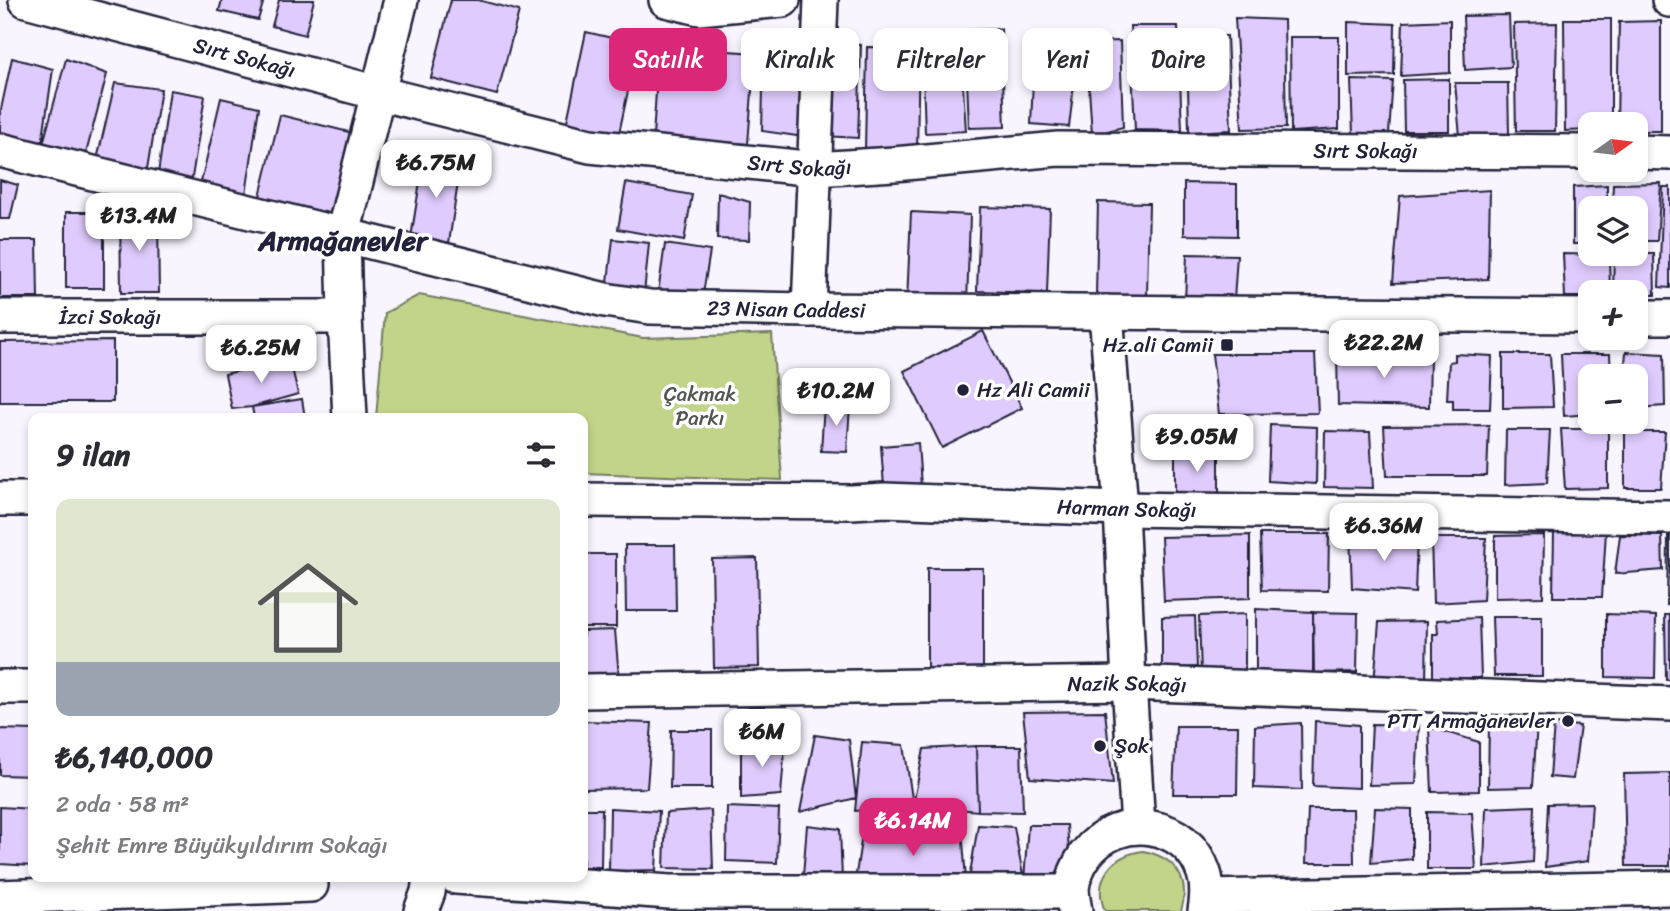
<!DOCTYPE html>
<html lang="tr">
<meta charset="utf-8">
<style>
:root{--surface:#fff;--page:#f2f2f3;--text:#2b2b33;--muted:#7c7c81;--accent:#db2777}
body{margin:0;font-family:Sriracha,sans-serif;background:var(--page);color:var(--text);height:100vh;display:flex;flex-direction:column;font-size:26px;white-space:nowrap}
*{box-sizing:border-box;margin:0}
p{font-size:23px;color:var(--muted)}
.icon{flex:none;width:38px;height:38px;fill:none;stroke:currentColor;stroke-width:2;stroke-linecap:round;stroke-linejoin:round}
.map{position:relative;flex:1;overflow:hidden}
.drawer{position:absolute;left:28px;top:413px;width:560px;height:469px;display:flex;flex-direction:column;background:var(--surface);border-radius:14px;box-shadow:0 4px 10px #0003}
.drawer>*{flex:none}
.top-card{position:absolute;left:609px;top:28px;width:665px;height:63px;display:flex;gap:14px}
.needle{width:46px;rotate:76deg}
.tools{position:absolute;left:1578px;top:112px;display:grid;gap:14px}
.tools a{display:grid;place-items:center;width:70px;height:70px;border-radius:14px;background:var(--surface);box-shadow:0 4px 10px #0003;font-size:35px}
.price{position:absolute;translate:-50% -60px;padding:0 16px;border-radius:14px;background:#fff;color:#222;font-size:23px;line-height:46px;filter:drop-shadow(0 2px 4px #0008)}
.price::after{content:'';position:absolute;left:50%;top:42px;width:21px;height:16px;margin-left:-10px;background:inherit;clip-path:polygon(0 0,100% 0,50% 100%)}
.price.current{background:var(--accent);color:#fff}
ul{padding:0;list-style:none}
li{display:grid;align-content:center;gap:14px;height:371px;padding:0 28px}
li span{display:grid;place-items:center;height:217px;border-radius:14px;color:#555}
li>.icon{margin-inline-start:auto}
span .icon{width:126px;height:126px;fill:#fffc;stroke-width:1}
li b{font-size:30px}
h2{display:flex;justify-content:space-between;align-items:center;height:84px;padding:0 28px;font-size:30px}
.chip{padding:0 24px;border-radius:14px;background:var(--surface);box-shadow:0 4px 10px #0003;font-size:24px;line-height:63px}
.chip.current{background:var(--accent);color:#fff}
.map>svg:first-child{display:block}
.green{fill:#c2d489;stroke:#727b62;stroke-width:2}
.building{fill:#dfcbfd;stroke:#22223b;stroke-width:2}
.lines{fill:none;stroke-linecap:round;stroke-linejoin:round}
.minor-casing{stroke:#22223b;stroke-width:38}
.minor{stroke:#fff;stroke-width:33}
.poi-dot{fill:#22223b;stroke:#fff;stroke-width:2.5}
.labels{text-anchor:middle;dominant-baseline:central;stroke-width:7;stroke-linejoin:round;paint-order:stroke}
.street-label{font-size:21px;fill:#22223b;stroke:#fff}
.poi-label{font-size:21px;fill:#22223b;stroke:#fff;text-anchor:end}
.park-label{font-size:21px;fill:#525752;stroke:#fff}
.district-label{font-size:28px;font-weight:bold;fill:#22223b;stroke:#fff}
</style>
<div class="map">
<svg width="1670" height="911" viewBox="0 0 1670 911">
<rect width="100%" height="100%" fill="#f9f5ff"/>
<filter id="ink" filterUnits="userSpaceOnUse"><feTurbulence type="fractalNoise" baseFrequency=".0143" numOctaves="2"/><feDisplacementMap in="SourceGraphic" scale="14" xChannelSelector="R" yChannelSelector="G"/><feConvolveMatrix kernelMatrix="1 2 1 2 8 2 1 2 1" color-interpolation-filters="sRGB"/></filter>
<g filter="url(#ink)">
<path class="green" d="M419 295 643 338 772 334 782 480 583 473V418H376L385 313Z
M1143 851C1175 857 1191 879 1181 911H1105C1092 879 1112 855 1143 851Z"/>
<path class="building" d="M222 0H264L258 20 219 11Z
M279 0H314L305 35 272 26Z
M451 0H478L519 11 497 95 431 78Z
M1509 15 1511 67 1465 70 1463 16Z
M1235 18 1284 20 1286 128 1242 129Z
M1564 19H1611V124H1591V130L1565 131Z
M1450 20V73L1401 76 1403 22Z
M1661 21V131H1636V124H1617L1619 22Z
M1348 22 1395 24 1394 75 1348 76Z
M1557 23 1555 131H1516L1514 24Z
M1130 26H1178L1182 131 1135 130Z
M1001 29 1005 127 969 128 965 30Z
M586 32 638 44 618 138 566 126Z
M1187 36H1227L1231 130 1189 132Z
M1035 37 1079 43 1069 127 1031 124Z
M1290 37H1339V129L1291 132Z
M1120 41 1123 127 1092 135 1086 42Z
M960 42 966 131 925 133 922 46Z
M823 43 861 45 858 138 825 136Z
M659 46 755 53 748 144 653 137Z
M764 46H810L811 138 762 131Z
M867 47 919 48 917 151 865 150Z
M12 58 53 69 41 151 0 141V114Z
M66 59 107 74 84 161 41 151Z
M1449 79V131H1404L1403 80Z
M1351 80 1393 81 1389 133 1353 134Z
M115 83 161 89 147 174 96 164Z
M1455 83H1508L1509 134 1460 136Z
M170 90 205 96 191 184 158 174Z
M221 98 259 107 245 201 200 186Z
M280 115 353 133 329 222 259 200Z
M424 156 461 162 449 243 411 238Z
M0 180 18 185 10 219H0Z
M626 183 692 195 684 241 618 229Z
M1184 183 1237 184V236L1184 235Z
M1661 183 1657 241H1636V208H1612L1613 184Z
M1607 185V208H1591V244H1573V187Z
M1663 187H1670V288L1659 287Z
M1490 190 1488 279 1393 283 1400 196Z
M718 193 750 202 749 240 717 239Z
M1098 202 1149 203 1147 296 1096 295Z
M120 205 158 221 159 293H121Z
M980 207 1050 209 1047 293 977 291Z
M66 212H104V288H66Z
M911 212 970 215 967 304 907 302Z
M613 239 649 243 644 294 607 290Z
M0 240H37L38 298H0Z
M665 244 710 251 702 300 658 293Z
M1187 254 1237 255 1234 300 1185 302Z
M1563 254 1609 255 1610 292H1591V297H1565Z
M1614 254H1654L1655 295H1636V292H1613Z
M983 331 1022 408 942 448 904 371Z
M113 341V402H0V342Z
M1626 352 1664 354 1665 406 1636 408V376H1624Z
M1337 353 1430 354 1429 407 1338 405Z
M1212 354H1315L1318 413 1219 414Z
M1455 354 1492 356 1490 409H1453V400H1447L1449 362 1455 361Z
M1503 354H1550L1553 407 1503 408Z
M1561 354H1610L1611 376H1591V414L1564 416Z
M290 359 298 394 252 407 232 409 225 374Z
M302 399 305 418H254L252 407Z
M824 404 850 405 847 452 821 451Z
M1270 425 1317 427 1316 484 1268 481Z
M1489 425 1487 476H1387L1384 426Z
M1561 429H1608V488L1565 489Z
M1506 430H1550L1547 483 1505 485Z
M1325 431 1370 432 1373 488 1324 487Z
M1625 432H1665L1661 488H1625Z
M918 443 921 486 885 500 881 446Z
M1175 443H1219V505L1175 504Z
M1554 531H1606L1602 597H1553Z
M1260 534H1329L1328 591 1262 590Z
M1350 534 1417 537 1415 593 1352 588Z
M1250 535V598L1164 601 1161 537Z
M1544 535 1543 597 1495 598V536Z
M1620 535 1662 536 1663 570 1615 574Z
M1668 535H1670V604L1667 605Z
M1431 538H1486L1483 600 1433 603Z
M625 545H675L676 611H626Z
M583 554H616V627H583Z
M757 558 759 667 714 668 712 559Z
M927 568H983V672H927Z
M1256 609 1313 612V679L1256 681Z
M1313 612 1358 613 1357 672 1314 673Z
M1245 614V671L1201 674 1199 616Z
M1606 614 1656 616 1655 678 1606 677Z
M1665 615H1670V680H1666Z
M1195 616 1197 667 1162 669V617Z
M1492 617H1542V676H1494Z
M1479 618 1481 678H1433V634H1438L1437 620Z
M1427 621 1426 683 1374 684 1379 622Z
M615 630 619 678 583 679V631Z
M1105 711 1113 784 1030 778 1023 712Z
M583 721 652 723 647 788 583 789Z
M1315 721 1359 725V788L1313 786Z
M1537 722 1533 787 1488 788 1489 723Z
M1301 723 1302 790 1254 788 1255 726Z
M1372 724 1419 725 1416 784 1369 785Z
M1554 724 1580 726 1573 779 1550 777Z
M1176 726H1238L1237 794H1173Z
M1429 727 1479 742V791L1432 792Z
M0 729 33 730V776L0 775Z
M671 730H712V788H670Z
M815 735 849 740 856 798 800 812Z
M741 740 785 744 781 795 741 798Z
M862 742 904 745 913 805 855 811Z
M976 746H1021L1023 812 978 811Z
M976 746 978 811 913 805 924 749Z
M1670 773V866H1626L1624 774Z
M1592 803 1588 861 1545 867 1548 804Z
M1535 806 1533 862 1484 867 1486 808Z
M0 807 33 809V866L0 864Z
M727 807 779 809 777 863 726 861Z
M610 808 659 811 656 870 609 871Z
M1375 808 1412 809V859L1371 863Z
M583 809H602L601 867H583Z
M1308 809H1353L1354 863H1306Z
M711 810 713 869 664 868 666 813Z
M1427 812 1472 813 1476 869H1427Z
M807 825 840 829 842 879 803 876Z
M978 825 1014 827 1024 881 967 892Z
M1028 825H1067L1072 892 1024 881Z
M863 827 962 829 967 892 855 881Z"/>
<g class="lines">
<defs>
<g id="minor">
<path id="s1" d="M26 0 378 93 590 146 777 165 815 169 894 164 1058 149 1591 152"/>
<path d="M666 0 699 8 783 0"/>
<path d="M1669 0H1670"/>
<path id="s2" d="M0 150 605 300 650 307 809 310 1591 316"/>
<path d="M1636 152 1670 153"/>
<path d="M809 310 821 0"/>
<path d="M1106 312 1121 509 1129 683 1138 826"/>
<path id="s3" d="M0 317H345"/>
<path d="M1636 317H1670"/>
<path d="M350 418 345 317 343 234 401 0"/>
<path d="M0 499H33"/>
<path id="s4" d="M583 500 852 502 885 500 1121 509 1670 517"/>
<path d="M0 687H33"/>
<path id="s5" d="M583 691 1129 683 1670 704"/>
<path d="M456 877 670 892H1072"/>
<path d="M0 897 311 885"/>
<path d="M1208 897 1670 888"/>
<path d="M421 911 428 892 430 877"/>
<path d="M1075 911C1074 904 1072 896 1072 889 1073 877 1079 864 1086 854 1119 811 1187 821 1204 873 1208 885 1207 899 1205 911"/>
</g>
</defs>
<use href="#minor" class="minor-casing"/>
<use href="#minor" class="minor"/>
</g>
</g>
<g class="poi-dot">
<rect x="1220" y="338" width="14" height="14" rx="3.5"/>
<circle cx="963" cy="390" r="7"/>
<circle cx="1568" cy="721" r="7"/>
<circle cx="1100" cy="746" r="7"/>
</g>
<g class="labels">
<g class="street-label">
<text stroke="none"><textPath href="#s1" startOffset="226">Sırt Sokağı</textPath></text>
<text stroke="none"><textPath href="#s1" startOffset="1360">Sırt Sokağı</textPath></text>
<text stroke="none"><textPath href="#s1" startOffset="793">Sırt Sokağı</textPath></text>
<text stroke="none"><textPath href="#s2" startOffset="805">23 Nisan Caddesi</textPath></text>
<text stroke="none"><textPath href="#s3" startOffset="110">İzci Sokağı</textPath></text>
<text stroke="none"><textPath href="#s4" startOffset="544">Harman Sokağı</textPath></text>
<text stroke="none"><textPath href="#s5" startOffset="544">Nazik Sokağı</textPath></text>
</g>
<g class="poi-label">
<text x="1213" y="345">Hz.ali Camii</text>
<text x="977" y="390" text-anchor="start">Hz Ali Camii</text>
<text x="1554" y="721">PTT Armağanevler</text>
<text x="1114" y="746" text-anchor="start">Şok</text>
</g>
<g class="park-label">
<text x="700" y="394">Çakmak<tspan x="700" dy="24">Parkı</tspan></text>
</g>
<g class="district-label">
<text x="343" y="240">Armağanevler</text>
</g>
</g>
</svg>
<div class="tools">
<a><svg class="needle" viewBox="-14 -14 28 28"><path d="M0-13l5 13h-10z" fill="#e53935"/><path d="M0 13l5-13h-10z" fill="#7c7c81"/></svg></a>
<a><svg class="icon" aria-label="layers" viewBox="0 0 24 24"><path d="M12 4l9 5-9 5-9-5zM3 14l9 5 9-5"/></svg></a>
<a>+</a>
<a>−</a>
</div>
<b class="price" style="left:436px;top:200px">₺6.75M</b>
<b class="price" style="left:139px;top:253px">₺13.4M</b>
<b class="price" style="left:1384px;top:380px">₺22.2M</b>
<b class="price" style="left:261px;top:385px">₺6.25M</b>
<b class="price" style="left:836px;top:428px">₺10.2M</b>
<b class="price" style="left:1197px;top:474px">₺9.05M</b>
<b class="price" style="left:1384px;top:563px">₺6.36M</b>
<b class="price" style="left:762px;top:769px">₺6M</b>
<b class="price current" style="left:913px;top:858px">₺6.14M</b>
<div class="top-card">
<a class="chip current">Satılık</a>
<a class="chip">Kiralık</a>
<a class="chip">Filtreler</a>
<a class="chip">Yeni</a>
<a class="chip">Daire</a>
</div>
<section class="drawer">
<h2>9 ilan<svg class="icon" aria-label="filters" viewBox="0 0 24 24"><path d="M4 7h16M4 17h16"/><circle cx="9" cy="7" r="2"/><circle cx="15" cy="17" r="2"/></svg></h2>
<ul>
<li><span style="background:linear-gradient(#dfe7d0 75%,#9aa5b1 0)"><svg class="icon" aria-label="home" viewBox="0 0 24 24"><path d="M3 11l9-7 9 7M6 9v11h12V9"/></svg></span><div><b>₺6,140,000</b><p>2 oda · 58 m²</p><p>Şehit Emre Büyükyıldırım Sokağı</p></div></li>
</ul>
</section>
</div>
